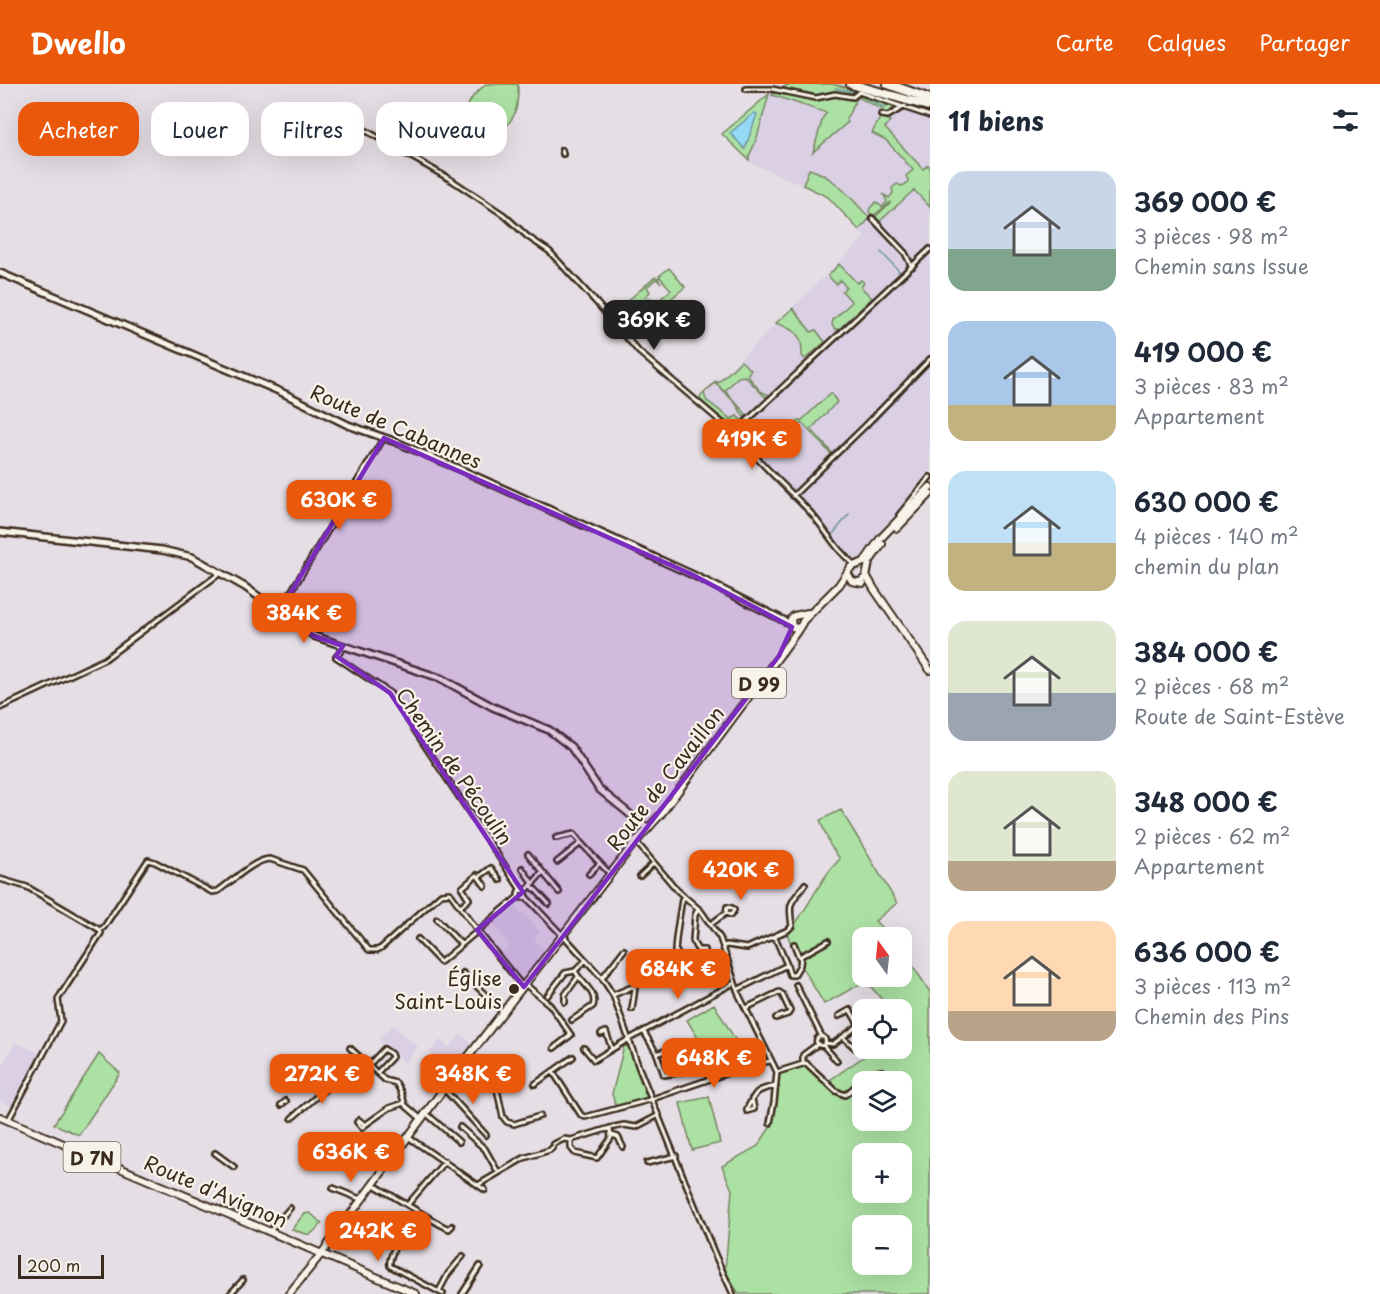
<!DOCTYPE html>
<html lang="fr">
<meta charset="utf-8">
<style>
:root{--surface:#fff;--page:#f2f2f3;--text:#1f2937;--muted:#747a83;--accent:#ea580c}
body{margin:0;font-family:"Playpen Sans",sans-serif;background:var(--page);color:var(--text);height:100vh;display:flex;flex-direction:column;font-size:22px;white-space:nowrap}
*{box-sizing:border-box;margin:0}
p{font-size:20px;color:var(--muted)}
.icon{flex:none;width:33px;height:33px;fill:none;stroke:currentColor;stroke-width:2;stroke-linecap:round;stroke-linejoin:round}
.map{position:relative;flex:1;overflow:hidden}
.panel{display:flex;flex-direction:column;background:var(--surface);width:450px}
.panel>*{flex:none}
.guide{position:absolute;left:18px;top:18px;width:570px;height:54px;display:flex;gap:12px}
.needle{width:39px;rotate:345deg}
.controls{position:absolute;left:852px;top:843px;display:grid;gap:12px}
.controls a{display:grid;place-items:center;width:60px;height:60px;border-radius:12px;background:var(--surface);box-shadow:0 6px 24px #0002;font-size:30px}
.scale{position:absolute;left:18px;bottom:15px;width:86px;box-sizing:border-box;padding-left:6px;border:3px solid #3b2a1e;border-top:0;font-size:16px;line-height:21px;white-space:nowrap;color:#3b2a1e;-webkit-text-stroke:4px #f7f3e8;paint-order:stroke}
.price{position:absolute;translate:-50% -51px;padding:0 14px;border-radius:12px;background:var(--accent);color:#fff;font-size:20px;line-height:39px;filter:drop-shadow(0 2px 3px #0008)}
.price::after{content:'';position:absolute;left:50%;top:36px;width:18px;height:14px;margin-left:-9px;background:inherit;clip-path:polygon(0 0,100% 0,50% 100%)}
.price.active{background:#222;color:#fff}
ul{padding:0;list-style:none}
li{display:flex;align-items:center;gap:18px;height:150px;padding:0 18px}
li span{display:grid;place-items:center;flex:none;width:168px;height:120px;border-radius:18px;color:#555}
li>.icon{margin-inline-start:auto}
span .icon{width:72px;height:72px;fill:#fffc;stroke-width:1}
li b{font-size:26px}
h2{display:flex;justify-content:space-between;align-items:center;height:72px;padding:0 18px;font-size:26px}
.pill{padding:0 21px;border-radius:18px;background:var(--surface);box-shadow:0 6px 24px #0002;font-size:21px;line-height:54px}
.pill.active{background:var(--accent);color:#fff}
header{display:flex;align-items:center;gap:36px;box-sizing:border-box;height:84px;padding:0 30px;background:var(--accent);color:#fff}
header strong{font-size:28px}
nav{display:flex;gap:33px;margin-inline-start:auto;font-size:21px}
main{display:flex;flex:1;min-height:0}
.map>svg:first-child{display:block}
.built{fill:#dacfe3}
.green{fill:#ace1a4;stroke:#748661;stroke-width:1.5;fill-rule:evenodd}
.water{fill:#94daf6;stroke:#7094a0;stroke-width:1.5}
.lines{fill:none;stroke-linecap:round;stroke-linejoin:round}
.stream{stroke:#7094a0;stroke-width:1.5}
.street-casing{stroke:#3b2a1e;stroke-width:8}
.secondary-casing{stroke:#3b2a1e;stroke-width:10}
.primary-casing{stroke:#3b2a1e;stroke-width:10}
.highway-casing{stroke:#3b2a1e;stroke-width:12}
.street{stroke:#f7f3e8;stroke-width:3}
.secondary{stroke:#f7f3e8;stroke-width:5}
.primary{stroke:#f7f3e8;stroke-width:6}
.highway{stroke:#f7f3e8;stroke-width:8}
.marked{fill:#7b2cbf;fill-opacity:0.2;stroke:#7b2cbf;stroke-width:4.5;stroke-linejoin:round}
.poi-dot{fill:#3b2a1e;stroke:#f7f3e8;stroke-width:2}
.labels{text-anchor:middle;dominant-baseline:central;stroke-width:4.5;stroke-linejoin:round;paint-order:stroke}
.shield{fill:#f7f3e8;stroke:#73665b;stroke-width:1.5}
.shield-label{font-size:18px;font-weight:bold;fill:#3b2a1e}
.street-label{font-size:20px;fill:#3b2a1e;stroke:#f7f3e8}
.poi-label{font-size:20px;fill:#3b2a1e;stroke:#f7f3e8;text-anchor:end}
</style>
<header>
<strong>Dwello</strong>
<nav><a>Carte</a><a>Calques</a><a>Partager</a></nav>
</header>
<main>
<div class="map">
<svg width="930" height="1210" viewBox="0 0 930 1210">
<rect width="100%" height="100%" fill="#e6dee5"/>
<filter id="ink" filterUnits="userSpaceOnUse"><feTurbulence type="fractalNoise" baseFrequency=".0167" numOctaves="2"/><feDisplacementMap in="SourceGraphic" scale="12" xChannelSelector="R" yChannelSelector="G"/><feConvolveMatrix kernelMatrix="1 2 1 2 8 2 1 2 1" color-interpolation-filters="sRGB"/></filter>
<g filter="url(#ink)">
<path class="built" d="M785 0H839L867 6 930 26V390L862 475 857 478 847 471 806 422 767 384 741 352 698 316 865 153 828 113 752 79 722 50 769 10Z
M514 820 540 848 535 852 537 854 534 857 547 867 523 898 499 871 510 862 492 838Z
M393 941 418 963 405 979 378 955Z
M461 950 474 962 453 989 429 968 441 956 449 963Z
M15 958 41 970 13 1023 0 1017V987Z"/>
<path class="green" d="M486 0H518C519 38 510 38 484 61L462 30 474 11Z
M789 0H831L859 6 851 12 839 9 817 13 781 5Z
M777 7 817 15 836 11 850 14 858 9 901 22 899 25 891 26 886 30 882 29 883 26 858 13 846 35 848 38 813 68 823 33 827 29 772 11Z
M769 10 756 57 749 72V76L722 50Z
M881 32 890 37 885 44 923 85 928 81 930 83V123L914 106 879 138 875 133 891 118 873 132 869 128 870 124 876 118 882 123 887 118 884 111 889 114 893 109 892 104 897 100 902 102 909 98 906 92 913 86 886 56 872 49Z
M809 85C836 93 850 114 870 134L859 146 828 113 803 101Z
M839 180 857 199 861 196 864 199 861 203 872 214 839 245H835L832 241 833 236 852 218 842 207 846 203 840 196 836 200 828 192Z
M669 184 685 203 630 249 619 235 614 239 609 233 655 193 659 194 658 195 661 199 656 195 647 203 650 208 645 213 659 216 671 206 659 192Z
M793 224 811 248 816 246 825 258 805 275 802 272C803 250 795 246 776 239Z
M741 277 751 286 748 289V292L760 307 769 311 768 314 766 312 765 313 745 292 738 293 725 307 747 331 744 333 736 320 717 300 715 299 704 309 706 316 731 335 737 332 743 338 733 343 700 316V313L716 297 718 299Z
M831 309 837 318 811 345 833 370 832 371 802 339 792 346V343L800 336 801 337Z
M841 726 897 819 875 837 891 853 862 854V892H902V865L930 908V1210H739L725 1187 732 1106 722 1082 758 1062 771 1042 780 989 805 981 824 1000 875 965 902 964 903 946 902 926 890 925 866 897 824 920 798 876 787 850C808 827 818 796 840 775L830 761 820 736ZM862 998H902V1036H862ZM862 1070H902V1108H862ZM862 1142H902V1180H862Z
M714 920 742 967 715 983 687 936Z
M624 962 629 963 647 1015 616 1024 612 1010Z
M99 970 120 989 79 1051 54 1040Z
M709 1013 720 1059 692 1066 680 1019Z
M310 1129 322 1139C309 1154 310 1152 292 1145L304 1130Z"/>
<path class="water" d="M754 29 757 30 745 65 730 49Z"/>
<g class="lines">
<path class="stream" d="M835 4 854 8
M859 11 885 24
M881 168 899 187V191L892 197
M914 177 923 169
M885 204 888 201
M886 210 905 192
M874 214 881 208
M856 238 880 216
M840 245 870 217
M848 246 851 243
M835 258 845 249
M819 273 830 262
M798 292 804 287
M786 297 830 256
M780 310 795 295
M768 313H769
M768 320 775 314
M752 328 761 320
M756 331 766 322
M745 334 748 332
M875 337 930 280
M738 341 742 338
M745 342 750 337
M863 348 870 342
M836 366 853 350
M831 370 832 369
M816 385 828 374
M814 395 859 352
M806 396 813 389
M800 409 811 398
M833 450 849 430"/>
<defs>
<path id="street" d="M746 5H772L816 14 835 10 853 13 859 8 930 32
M327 24 453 97 504 131 528 153 549 167 595 217 639 268 727 343 736 347
M881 31 888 32 905 22
M562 66 563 70
M872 134 905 169 912 183
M736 347 930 165
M736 347 738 352C759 379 785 402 809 427 825 444 836 467 855 481
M793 412 865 342 930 275
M899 431 930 393
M280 526 383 355
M344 563 336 573 390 609 521 806
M0 624 105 575 219 490
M556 754 574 750 581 759
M637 759 678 807 701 827 720 854 739 911 777 988 774 1018 770 1039
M528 770 559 808
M557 778 581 759 609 789
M522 784 533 800
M589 790 599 780
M640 792 654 779
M479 793 491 784 500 796
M0 795 27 803 100 846 101 849 58 915 61 937 9 1035
M531 801 549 820
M518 810a4 4 0 1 1 8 0a4 4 0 1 1-8 0Z
M525 808 542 789
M525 812 563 852
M461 822 469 815 462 804 477 791 485 802
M437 835 461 860
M711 840 726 829 731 831 734 826 732 824 727 823 726 829
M100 846 104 843 148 776 155 778 212 808 218 807C231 798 255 775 270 775L303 786 369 866H377L381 864 441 810 450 809 477 846 523 903
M563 851 602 894 613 911 639 984 715 1171 733 1210
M418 855 440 878 442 877 519 812
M794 860 799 873
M723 862 727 861 747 864 788 846 792 842C788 816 791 820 805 800
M698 866H705V869L701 870C698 866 694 862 693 856L695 831 698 825
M676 867 683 879 677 883C671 872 680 830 682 815L684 813
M787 882 790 891H794L800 881 801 872 828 857
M463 889 502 927
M602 894 624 866
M526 901 550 921 571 951 554 964
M796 901 822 953
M737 906 787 881 775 853
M613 911 632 903 635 904 632 925
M547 912 565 889 575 887
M565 918V911L578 893
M746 924 779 908 782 910 790 927 788 930 776 934
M839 932 850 926 859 941
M572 936 593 922C598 908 581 899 575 887L586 876
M644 948 657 970 664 991 677 989V986L671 967 667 966 657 970
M601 950 606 948 612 965
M816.5 957a4.5 4.5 0 1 1 9 0a4.5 4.5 0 1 1-9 0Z
M844 954 855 964
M629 955 734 899
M825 959 833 960 862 939
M823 961 837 977
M350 964 385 996 396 999 401 1008 405 1021 420 1034
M584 964 594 976 629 955
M670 965 678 960
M468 974 497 1005 503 1033 507 1038 514 1040 540 1032
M803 979V971L818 960
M369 981 384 965 391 970 392 973 377 989
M553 988 581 1031 585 1033 649 1016 751 981 770 977
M777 988 806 979 836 1007 845 1011 870 990 882 987V990L879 992 870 990
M677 989 690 985
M535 1000 573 973
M445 1006 486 1051
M752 1015 754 1025 747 1027V1025C756 1007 756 1006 776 1002
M281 1021 286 1017
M427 1030 459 1058
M292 1034 338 994
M365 1041 359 1036 357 1038 362 1044 365 1041 389 1024 404 1019
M460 1043 485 1065 498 1088
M610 1044 571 1056V1064L575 1069 597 1074 611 1054 610 1044 624 1041 636 1043 659 1031
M612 1051 618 1053 623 1063
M408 1053 485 1106
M554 1060 564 1055 571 1056
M215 1069 234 1083
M647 1079 676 1072
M374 1101 441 1141 449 1145 452 1142
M478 1101 524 1074 550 1066 553 1063
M333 1104 360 1115
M409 1119 445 1077
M352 1131 395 1157C396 1166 388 1173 390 1182L443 1210
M270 1147 290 1124
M439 1207 448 1190 463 1172
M230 1210 243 1196
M462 1210 480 1182"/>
<path id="secondary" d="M0 189 281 308 348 341 396 358 455 383 691 490 791 540
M0 448 162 466 192 473 245 503 314 552 440 594 493 623 549 646 571 663 599 705 648 745"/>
<path id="primary" d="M897 444 930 410
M848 490 852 497 863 499
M866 491 874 505 930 586
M860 498 866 493 869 478 882 460
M799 544 792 543 791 535 794 532 808 529
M0 1033 416 1210
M289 1210 325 1165 454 991 632 762 661 730 779 572C784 565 802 542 803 537L839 501 851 483 864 478 880 455 930 403"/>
<path id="highway" d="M851 0 928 22
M888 0 930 15"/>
</defs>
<use href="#street" class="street-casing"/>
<use href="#secondary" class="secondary-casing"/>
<use href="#primary" class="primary-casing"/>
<use href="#highway" class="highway-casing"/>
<use href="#street" class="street"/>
<use href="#secondary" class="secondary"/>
<use href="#primary" class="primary"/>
<use href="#highway" class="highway"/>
</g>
</g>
<path class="marked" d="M384 354 691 490 792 543 779 572 524 903 477 846 523 808 390 609 336 572 343 562 314 552 279 528Z"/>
<circle class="poi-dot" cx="514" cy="905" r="6"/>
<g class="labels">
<g class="shield">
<rect x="732" y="584" width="54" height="30" rx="4.5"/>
<rect x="63.5" y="1058" width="57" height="30" rx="4.5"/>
</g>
<g class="shield-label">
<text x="759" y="599">D 99</text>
<text x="92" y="1073">D 7N</text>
</g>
<g class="street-label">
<text transform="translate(396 342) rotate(23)">Route de Cabannes</text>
<text transform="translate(455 682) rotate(55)">Chemin de Pécoulin</text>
<text transform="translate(665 694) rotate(-52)">Route de Cavaillon</text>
<text transform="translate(216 1107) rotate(23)">Route d'Avignon</text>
</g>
<g class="poi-label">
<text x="502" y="894">Église<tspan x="502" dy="23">Saint-Louis</tspan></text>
</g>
</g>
</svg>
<div class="controls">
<a><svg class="needle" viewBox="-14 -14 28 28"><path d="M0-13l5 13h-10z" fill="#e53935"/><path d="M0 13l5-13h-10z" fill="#747a83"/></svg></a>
<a><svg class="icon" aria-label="locate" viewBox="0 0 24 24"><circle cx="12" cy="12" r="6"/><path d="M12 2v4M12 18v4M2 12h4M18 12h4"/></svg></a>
<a><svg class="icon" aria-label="layers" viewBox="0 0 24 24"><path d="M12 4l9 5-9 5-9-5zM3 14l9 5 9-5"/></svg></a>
<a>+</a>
<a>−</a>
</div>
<div class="scale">200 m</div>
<b class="price active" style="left:654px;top:267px">369K €</b>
<b class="price" style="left:752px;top:386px">419K €</b>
<b class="price" style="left:339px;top:447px">630K €</b>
<b class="price" style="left:304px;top:560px">384K €</b>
<b class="price" style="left:741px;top:817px">420K €</b>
<b class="price" style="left:678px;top:916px">684K €</b>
<b class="price" style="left:714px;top:1005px">648K €</b>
<b class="price" style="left:322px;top:1021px">272K €</b>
<b class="price" style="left:473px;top:1021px">348K €</b>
<b class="price" style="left:351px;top:1099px">636K €</b>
<b class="price" style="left:378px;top:1178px">242K €</b>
<div class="guide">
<a class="pill active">Acheter</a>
<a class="pill">Louer</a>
<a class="pill">Filtres</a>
<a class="pill">Nouveau</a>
</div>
</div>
<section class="panel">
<h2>11 biens<svg class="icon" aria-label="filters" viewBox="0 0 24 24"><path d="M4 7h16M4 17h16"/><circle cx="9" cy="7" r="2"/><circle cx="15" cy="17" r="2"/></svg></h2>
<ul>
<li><span style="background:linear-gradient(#c9d6e8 65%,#7fa58c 0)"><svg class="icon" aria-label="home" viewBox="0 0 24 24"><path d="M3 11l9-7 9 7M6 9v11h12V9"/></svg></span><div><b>369 000 €</b><p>3 pièces · 98 m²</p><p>Chemin sans Issue</p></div></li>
<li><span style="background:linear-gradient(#a9c7e8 70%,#c2b280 0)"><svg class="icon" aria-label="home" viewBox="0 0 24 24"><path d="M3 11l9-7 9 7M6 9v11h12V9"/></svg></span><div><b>419 000 €</b><p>3 pièces · 83 m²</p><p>Appartement</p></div></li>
<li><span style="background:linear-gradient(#bfe0f5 60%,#c2b280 0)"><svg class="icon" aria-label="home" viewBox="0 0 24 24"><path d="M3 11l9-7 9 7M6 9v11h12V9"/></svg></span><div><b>630 000 €</b><p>4 pièces · 140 m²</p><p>chemin du plan</p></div></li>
<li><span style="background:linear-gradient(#dfe7d0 60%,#9aa5b1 0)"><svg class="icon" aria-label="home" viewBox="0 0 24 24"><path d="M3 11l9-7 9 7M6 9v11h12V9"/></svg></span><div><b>384 000 €</b><p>2 pièces · 68 m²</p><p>Route de Saint-Estève</p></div></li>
<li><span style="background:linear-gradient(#dfe7d0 75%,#b9a48a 0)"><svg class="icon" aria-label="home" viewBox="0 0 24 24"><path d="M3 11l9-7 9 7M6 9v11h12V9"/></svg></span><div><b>348 000 €</b><p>2 pièces · 62 m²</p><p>Appartement</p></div></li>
<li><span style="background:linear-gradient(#ffd9b3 75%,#b9a48a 0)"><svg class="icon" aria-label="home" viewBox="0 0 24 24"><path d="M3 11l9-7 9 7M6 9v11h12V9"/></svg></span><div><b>636 000 €</b><p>3 pièces · 113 m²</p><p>Chemin des Pins</p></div></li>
</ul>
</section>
</main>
